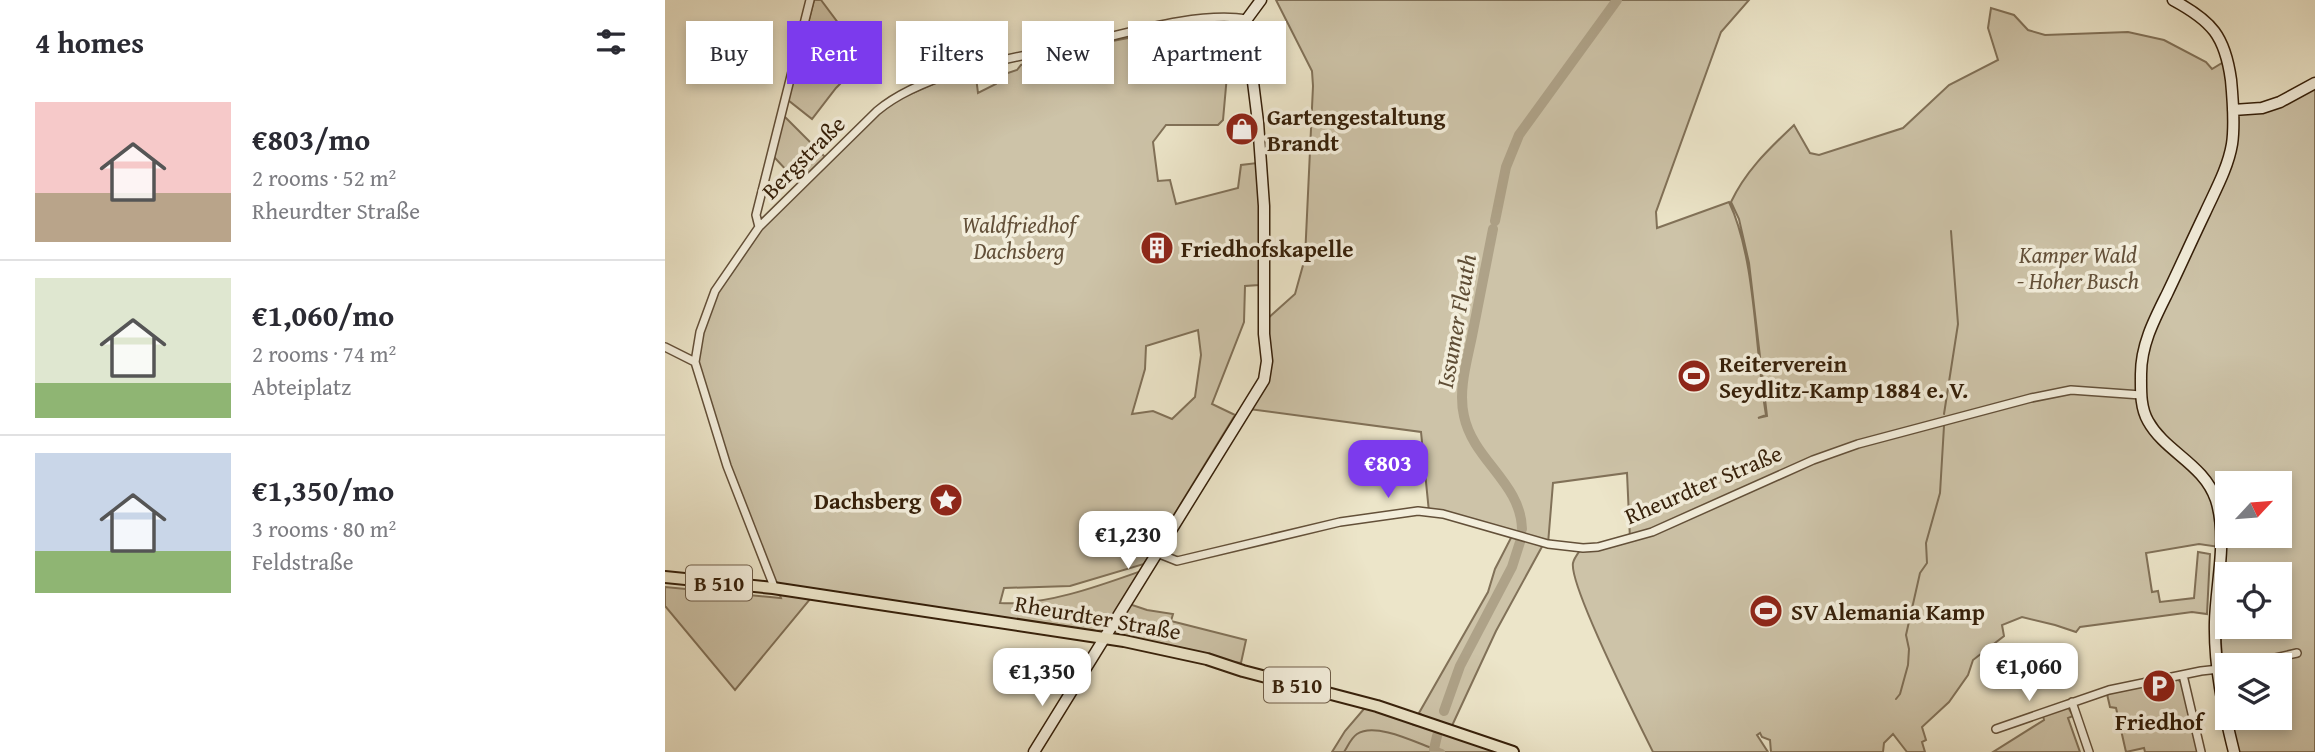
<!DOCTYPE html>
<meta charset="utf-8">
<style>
:root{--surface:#fff;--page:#f7f7f7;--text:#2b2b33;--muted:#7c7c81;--line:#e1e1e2;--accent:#7c3aed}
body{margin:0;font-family:"Gentium Book Plus",serif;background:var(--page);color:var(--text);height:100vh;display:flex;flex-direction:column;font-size:26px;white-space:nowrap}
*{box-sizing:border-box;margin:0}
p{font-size:23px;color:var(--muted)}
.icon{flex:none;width:38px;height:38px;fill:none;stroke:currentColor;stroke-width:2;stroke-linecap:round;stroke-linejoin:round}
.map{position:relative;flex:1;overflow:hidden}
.sheet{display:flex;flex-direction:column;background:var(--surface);width:665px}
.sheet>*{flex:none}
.hud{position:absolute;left:21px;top:21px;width:665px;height:63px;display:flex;gap:14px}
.needle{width:46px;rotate:64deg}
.fabs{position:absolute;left:1550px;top:471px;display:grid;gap:14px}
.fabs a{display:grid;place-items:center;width:77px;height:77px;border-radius:0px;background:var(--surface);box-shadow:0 4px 10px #0003;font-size:35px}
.price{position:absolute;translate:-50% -60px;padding:0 16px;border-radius:14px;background:#fff;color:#222;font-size:23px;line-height:46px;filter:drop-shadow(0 2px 4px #0008)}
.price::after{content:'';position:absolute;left:50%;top:42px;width:21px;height:16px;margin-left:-10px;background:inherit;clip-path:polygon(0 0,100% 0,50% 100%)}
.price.selected{background:var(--accent);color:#fff}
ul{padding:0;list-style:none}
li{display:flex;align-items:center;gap:21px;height:175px;padding:0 35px}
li+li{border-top:2px solid var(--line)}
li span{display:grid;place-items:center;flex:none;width:196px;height:140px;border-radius:0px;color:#555}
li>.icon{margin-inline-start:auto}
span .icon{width:84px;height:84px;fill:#fffc;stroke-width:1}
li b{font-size:30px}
h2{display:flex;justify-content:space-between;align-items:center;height:84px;padding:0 35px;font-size:30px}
.tag{padding:0 24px;border-radius:0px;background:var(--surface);box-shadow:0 4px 10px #0003;font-size:24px;line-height:63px}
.tag.selected{background:var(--accent);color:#fff}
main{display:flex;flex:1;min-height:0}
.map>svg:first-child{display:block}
.green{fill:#cdc3a8;stroke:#817158;stroke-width:2;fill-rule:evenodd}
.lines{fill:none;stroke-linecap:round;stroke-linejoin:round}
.stream{stroke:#7e6e55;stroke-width:2}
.canal{stroke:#aea288;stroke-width:6}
.river{stroke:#aea288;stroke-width:10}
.street-casing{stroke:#635039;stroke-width:10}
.secondary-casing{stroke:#351f09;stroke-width:13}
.primary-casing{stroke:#351f09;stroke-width:14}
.street{stroke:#f3eedc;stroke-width:7}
.secondary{stroke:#f3eedc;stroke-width:10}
.primary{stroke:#ece5c9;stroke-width:10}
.labels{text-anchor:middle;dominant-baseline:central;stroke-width:7;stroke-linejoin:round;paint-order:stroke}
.shield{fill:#f3eedc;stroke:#6e5d48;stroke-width:2}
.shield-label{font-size:21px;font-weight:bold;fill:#351f09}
.poi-label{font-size:23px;font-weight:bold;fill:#351f09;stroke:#f3eedc;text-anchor:start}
.street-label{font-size:23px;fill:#351f09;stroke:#f3eedc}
.park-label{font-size:23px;font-style:italic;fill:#635039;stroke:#f3eedc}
.water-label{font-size:24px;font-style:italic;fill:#5f4d35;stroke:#f3eedc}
</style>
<main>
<section class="sheet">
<h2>4 homes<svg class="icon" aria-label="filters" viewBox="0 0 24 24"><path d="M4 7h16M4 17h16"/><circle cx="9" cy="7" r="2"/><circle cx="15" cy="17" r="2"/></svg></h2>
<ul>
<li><span style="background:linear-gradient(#f6c9c9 65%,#b9a48a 0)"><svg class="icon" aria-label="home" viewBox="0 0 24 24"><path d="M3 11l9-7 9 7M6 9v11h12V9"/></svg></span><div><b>€803/mo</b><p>2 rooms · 52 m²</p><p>Rheurdter Straße</p></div></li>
<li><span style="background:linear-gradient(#dfe7d0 75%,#8fb573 0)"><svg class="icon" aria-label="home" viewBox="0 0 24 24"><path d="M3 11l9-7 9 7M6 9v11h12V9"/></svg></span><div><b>€1,060/mo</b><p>2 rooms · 74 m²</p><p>Abteiplatz</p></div></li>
<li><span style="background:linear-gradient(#c9d6e8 70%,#8fb573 0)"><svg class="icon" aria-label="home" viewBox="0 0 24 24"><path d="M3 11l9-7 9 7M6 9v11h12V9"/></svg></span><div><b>€1,350/mo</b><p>3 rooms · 80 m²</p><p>Feldstraße</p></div></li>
</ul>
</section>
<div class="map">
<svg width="1650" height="752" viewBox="0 0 1650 752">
<rect width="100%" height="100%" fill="#ece5c9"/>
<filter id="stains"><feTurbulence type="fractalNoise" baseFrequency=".00286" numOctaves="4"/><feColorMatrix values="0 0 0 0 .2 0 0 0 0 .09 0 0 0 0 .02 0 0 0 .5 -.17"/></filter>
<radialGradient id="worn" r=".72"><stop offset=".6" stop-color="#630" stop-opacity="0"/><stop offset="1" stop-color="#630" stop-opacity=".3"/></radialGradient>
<path class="green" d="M149 0H156L200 59 171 88 147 119 123 100Z
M611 0H1084L1056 32 991 212 992 228 1064 202C1091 258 1090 352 1101 415L1093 418 1102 416 1084 263 1074 219 1066 202C1081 170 1104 149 1129 125L1145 153 1154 155 1238 128 1284 85 1333 60 1323 28 1326 8 1349 15 1363 30 1380 35 1463 32 1499 40 1541 62 1547 69 1562 60 1568 110 1598 108 1650 83V752H1574L1565 718H1615V665H1563V708C1554 654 1554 602 1555 547L1534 544 1481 553 1487 592 1493 591 1495 602 1529 598 1533 552 1545 554 1542 614 1527 612 1415 627 1411 632 1390 625 1357 617 1337 625 1339 636 1308 660 1303 675 1284 702 1257 727 1261 740 1257 742 1260 752H1242L1228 734 1219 743 1218 752H1106L1105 740 1097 737 1095 733 1092 735 1103 752H988C974 724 904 585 908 563 909 558 914 552 916 549L965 539 962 473 888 483 883 544 879 543 831 631 785 730 841 752H667L680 731 704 703 749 725 783 730 754 713 823 592 830 569 848 534 764 512 756 432 584 409C619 371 600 363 601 320L630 294 640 258 648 86 647 71ZM1563 483H1615V536H1563ZM1563 574H1615V626H1563Z
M494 32C496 42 500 44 509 45L511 49 577 38 580 51 564 53 558 120 553 125H501L488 142 493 181 505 180 511 204 573 188 576 165 592 163 596 211 594 285 580 286 579 322 547 404 570 415 479 564 405 586 339 588 335 603C379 606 434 586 476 571L461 603 482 610 508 614 506 621 581 640 576 663 542 659 150 593 70 690 0 606V587L116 598 64 463 31 364 40 324 53 290 95 230 205 120 232 100 291 74 310 69 313 93 331 84V77L352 70 356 65 391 56 396 51ZM533 330 536 355 530 397 507 419 488 411 467 414 480 369 481 346Z
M119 116 160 157 137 180 127 169 123 172 109 157Z
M1512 679 1517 683 1534 752H1480L1479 748 1461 752 1451 708 1445 707 1442 694 1485 684 1489 689 1496 688 1495 682Z
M1403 707 1408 716 1403 718 1415 752H1328L1379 720 1378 716Z"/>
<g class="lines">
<path class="stream" d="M1279 414 1293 324 1286 231
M1231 699 1235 694 1243 665 1244 649 1241 635 1255 573 1262 563 1261 543 1275 493 1279 426
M679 752C683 746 686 738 692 734 710 722 750 742 769 749"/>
<path class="canal" d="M769 749 777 752"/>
<path class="river" d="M830 221 841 167 854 135 952 0
M828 229C821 265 814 300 807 336 802 361 793 390 799 416 808 460 856 483 857 529
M779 711 795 666 847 567 855 542
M769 749 772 736"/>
<defs>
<path id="street" d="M94 227 91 215 145 0
M0 347 30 362
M492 553 512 561 675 522 753 511 778 514 883 544 918 548 933 547 987 532 1148 460 1193 444 1366 398 1406 390 1476 395
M108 588V584L62 466 30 362 35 332 50 291 94 227 212 111C262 69 356 57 419 43 466 32 535 11 582 19
M1579 665 1632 653
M1518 675 1536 752
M1407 702 1424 752
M1331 729 1444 690 1536 671 1563 668"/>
<path id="secondary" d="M1508 0C1547 21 1560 36 1566 80 1568 101 1570 124 1567 144 1563 168 1550 191 1540 213 1527 240 1515 267 1502 294 1489 320 1476 345 1476 374 1476 390 1475 407 1483 421 1500 452 1539 464 1551 500 1563 538 1551 583 1550 622 1549 667 1558 708 1569 752
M1568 110 1597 108 1615 102 1650 83
M369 752 599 380 602 361 599 334V206L593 122 581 26 582 19 596 0"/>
<path id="primary" d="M0 577 108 588 459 641 542 659 578 671 712 706 848 752"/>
</defs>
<use href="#street" class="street-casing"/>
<use href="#secondary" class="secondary-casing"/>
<use href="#primary" class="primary-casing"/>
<use href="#street" class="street"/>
<use href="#secondary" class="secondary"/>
<use href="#primary" class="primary"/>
</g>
<defs>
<symbol id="shop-disc" viewBox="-11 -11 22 22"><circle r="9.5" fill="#8f2418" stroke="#f3eedc"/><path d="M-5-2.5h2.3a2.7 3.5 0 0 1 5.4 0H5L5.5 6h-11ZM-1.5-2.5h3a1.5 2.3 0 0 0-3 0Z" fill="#fff"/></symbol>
<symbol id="building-disc" viewBox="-11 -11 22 22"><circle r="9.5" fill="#8f2418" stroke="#f3eedc"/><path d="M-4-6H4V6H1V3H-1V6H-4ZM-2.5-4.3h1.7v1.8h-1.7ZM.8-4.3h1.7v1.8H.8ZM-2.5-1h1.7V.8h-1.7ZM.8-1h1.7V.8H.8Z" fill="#fff"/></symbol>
<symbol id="stadium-disc" viewBox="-11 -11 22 22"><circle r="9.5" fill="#8f2418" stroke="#f3eedc"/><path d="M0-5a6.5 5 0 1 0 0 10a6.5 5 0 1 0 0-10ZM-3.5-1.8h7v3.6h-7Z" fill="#fff"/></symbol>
<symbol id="sight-disc" viewBox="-11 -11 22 22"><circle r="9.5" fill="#8f2418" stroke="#f3eedc"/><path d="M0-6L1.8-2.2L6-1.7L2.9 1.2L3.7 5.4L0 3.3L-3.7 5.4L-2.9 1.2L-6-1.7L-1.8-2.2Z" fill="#fff"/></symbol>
<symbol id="parking-disc" viewBox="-11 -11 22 22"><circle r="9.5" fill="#8f2418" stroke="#f3eedc"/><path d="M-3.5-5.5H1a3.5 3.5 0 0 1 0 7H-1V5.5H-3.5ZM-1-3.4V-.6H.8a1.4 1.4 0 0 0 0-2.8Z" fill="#fff"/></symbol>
</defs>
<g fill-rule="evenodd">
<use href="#shop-disc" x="558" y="110" width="38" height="38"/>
<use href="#building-disc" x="473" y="229" width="38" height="38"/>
<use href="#stadium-disc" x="1010" y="357" width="38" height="38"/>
<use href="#sight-disc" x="262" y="481" width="38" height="38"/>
<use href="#stadium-disc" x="1082" y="592" width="38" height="38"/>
<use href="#parking-disc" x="1475" y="667" width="38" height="38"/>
</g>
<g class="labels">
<g class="shield">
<rect x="21" y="565.5" width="66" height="35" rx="5"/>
<rect x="599" y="667.5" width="66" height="35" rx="5"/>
</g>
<g class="shield-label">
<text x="54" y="583">B 510</text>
<text x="632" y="685">B 510</text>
</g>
<g class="poi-label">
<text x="602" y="116">Gartengestaltung<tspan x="602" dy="26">Brandt</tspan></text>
<text x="516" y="248">Friedhofskapelle</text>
<text x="1054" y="363">Reiterverein<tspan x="1054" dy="26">Seydlitz-Kamp 1884 e. V.</tspan></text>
<text x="256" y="500" text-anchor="end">Dachsberg</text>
<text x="1126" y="611">SV Alemania Kamp</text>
<text x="1494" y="721" text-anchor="middle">Friedhof</text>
</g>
<g class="street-label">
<text transform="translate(138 157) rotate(-45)">Bergstraße</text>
<text transform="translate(1038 484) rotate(-23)">Rheurdter Straße</text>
<text transform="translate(433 617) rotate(10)">Rheurdter Straße</text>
</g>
<g class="park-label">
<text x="354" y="224">Waldfriedhof<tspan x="354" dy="26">Dachsberg</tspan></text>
<text x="1413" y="254">Kamper Wald<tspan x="1413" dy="26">- Hoher Busch</tspan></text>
</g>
<g class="water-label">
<text transform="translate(791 321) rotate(-80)">Issumer Fleuth</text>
</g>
</g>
<rect width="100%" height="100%" filter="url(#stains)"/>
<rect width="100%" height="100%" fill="url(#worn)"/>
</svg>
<div class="fabs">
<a><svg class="needle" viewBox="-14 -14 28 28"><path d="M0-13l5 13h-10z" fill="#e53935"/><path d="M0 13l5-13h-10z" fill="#7c7c81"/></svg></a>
<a><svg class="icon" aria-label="locate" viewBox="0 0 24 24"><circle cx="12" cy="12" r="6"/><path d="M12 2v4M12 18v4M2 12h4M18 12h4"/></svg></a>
<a><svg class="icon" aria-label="layers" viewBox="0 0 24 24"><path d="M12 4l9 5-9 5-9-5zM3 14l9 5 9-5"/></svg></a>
</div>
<b class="price selected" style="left:723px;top:500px">€803</b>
<b class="price" style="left:463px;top:571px">€1,230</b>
<b class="price" style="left:1364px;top:703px">€1,060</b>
<b class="price" style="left:377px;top:708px">€1,350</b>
<div class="hud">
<a class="tag">Buy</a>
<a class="tag selected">Rent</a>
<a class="tag">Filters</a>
<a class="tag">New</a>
<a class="tag">Apartment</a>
</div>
</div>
</main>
